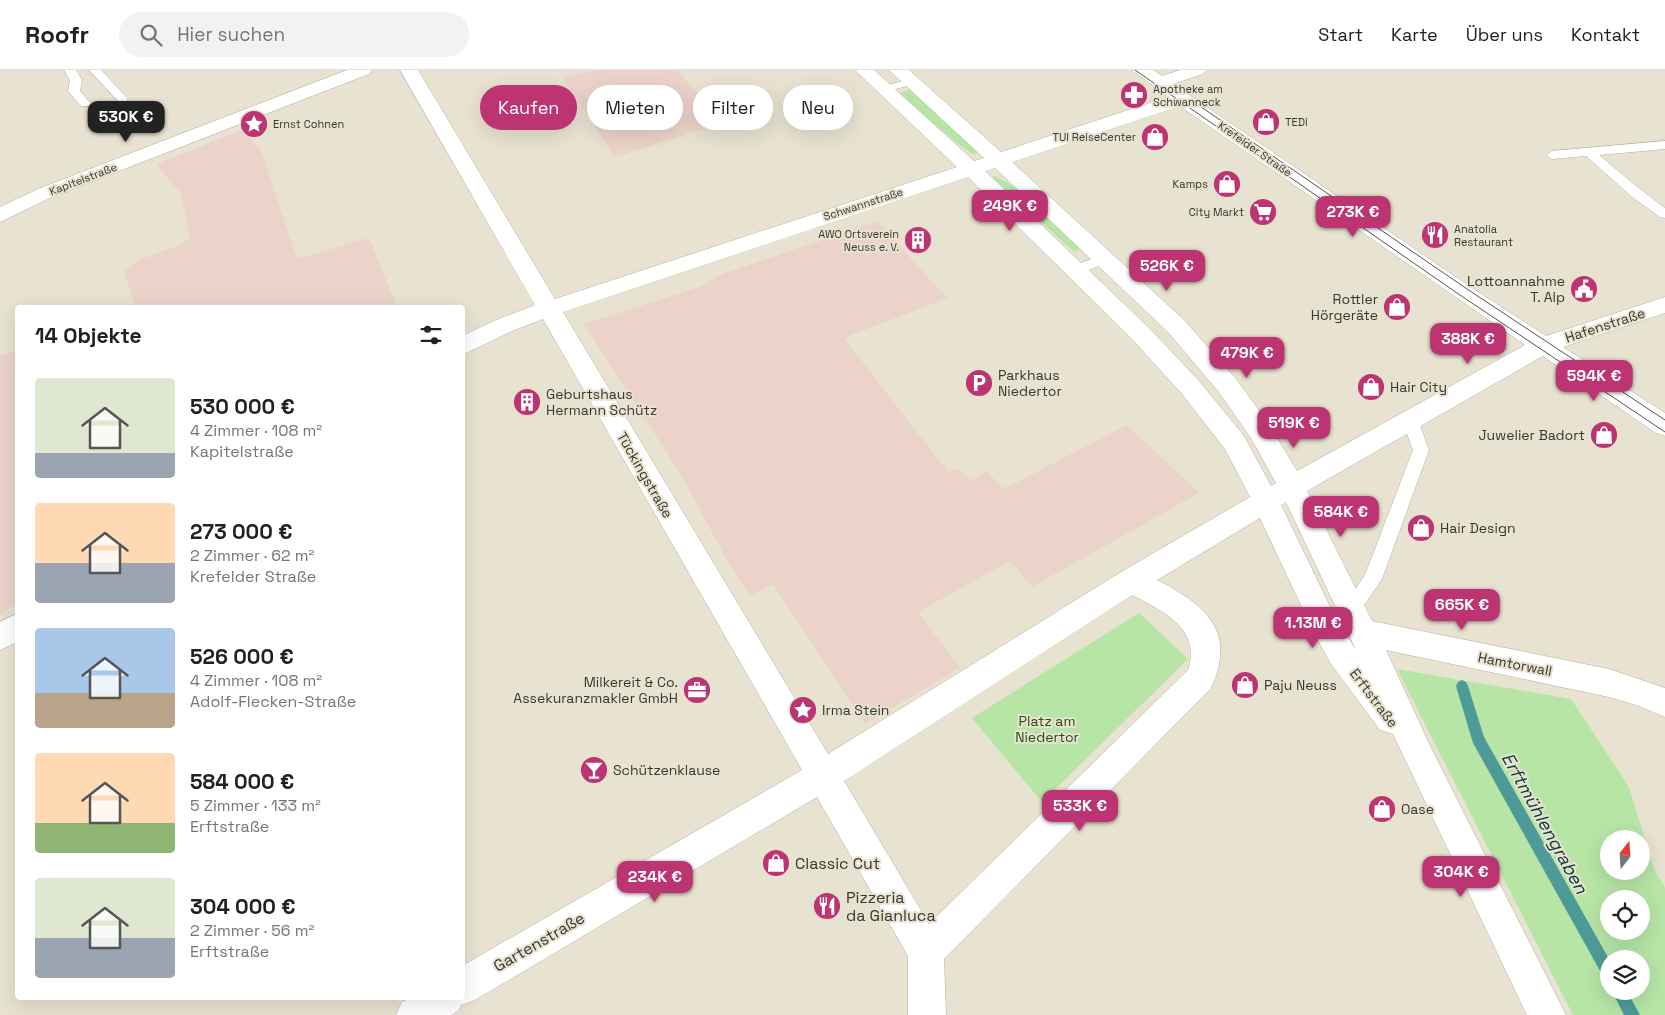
<!DOCTYPE html>
<html lang="de">
<meta charset="utf-8">
<style>
:root{--surface:#fff;--page:#f2f2f2;--text:#202124;--muted:#757577;--line:#e0e0e0;--accent:#bc3472}
body{margin:0;font-family:"Space Grotesk",sans-serif;background:var(--page);color:var(--text);height:100vh;display:flex;flex-direction:column;font-size:19px;white-space:nowrap}
*{box-sizing:border-box;margin:0}
p{font-size:16px;color:var(--muted)}
.icon{flex:none;width:28px;height:28px;fill:none;stroke:currentColor;stroke-width:2;stroke-linecap:round;stroke-linejoin:round}
.map{position:relative;flex:1;overflow:hidden}
.details{position:absolute;left:15px;top:235px;width:450px;height:695px;display:flex;flex-direction:column;background:var(--surface);border-radius:5px;box-shadow:0 5px 20px #0002}
.details>*{flex:none}
.banner{position:absolute;left:480px;top:15px;width:475px;height:45px;display:flex;gap:10px}
.needle{width:32px;rotate:17deg}
.tools{position:absolute;left:1600px;top:760px;display:grid;gap:10px}
.tools a{display:grid;place-items:center;width:50px;height:50px;border-radius:50%;background:var(--surface);box-shadow:0 5px 20px #0002;font-size:25px}
.price{position:absolute;translate:-50% -42px;padding:0 11px;border-radius:10px;background:var(--accent);color:#fff;font-size:16px;line-height:32px;filter:drop-shadow(0 1px 2px #0008)}
.price::after{content:'';position:absolute;left:50%;top:30px;width:15px;height:11px;margin-left:-8px;background:inherit;clip-path:polygon(0 0,100% 0,50% 100%)}
.price.active{background:#222;color:#fff}
ul{padding:0;list-style:none}
li{display:flex;align-items:center;gap:15px;height:125px;padding:0 20px}
li span{display:grid;place-items:center;flex:none;width:140px;height:100px;border-radius:5px;color:#555}
li>.icon{margin-inline-start:auto}
span .icon{width:60px;height:60px;fill:#fffc;stroke-width:1}
li b{font-size:21px}
h2{display:flex;justify-content:space-between;align-items:center;height:60px;padding:0 20px;font-size:21px}
.chip{padding:0 18px;border-radius:22px;background:var(--surface);box-shadow:0 5px 20px #0002;font-size:18px;line-height:45px}
.chip.active{background:var(--accent);color:#fff}
header{display:flex;align-items:center;gap:30px;box-sizing:border-box;height:70px;padding:0 25px;background:var(--surface);border-bottom:1px solid var(--line)}
header strong{font-size:24px}
nav{display:flex;gap:28px;margin-inline-start:auto;font-size:18px}
.search{width:350px;height:45px;background:var(--page);display:flex;align-items:center;gap:12px;box-sizing:border-box;padding:0 18px;border-radius:28px;color:var(--muted);font-size:19px}
.map>svg:first-child{display:block}
.education{fill:#ebd3c9}
.green{fill:#b6e5a6;fill-rule:evenodd}
.lines{fill:none;stroke-linecap:round;stroke-linejoin:round}
.stream{fill:#4e9a98;fill-rule:evenodd}
.service-casing{stroke:#b6b09e;stroke-width:1}
.minor-casing{stroke:#b6b09e;stroke-width:1}
.service{fill:#fff;fill-rule:evenodd}
.minor{fill:#fff;fill-rule:evenodd}
.tram{stroke:#58544b;stroke-width:1}
.labels{text-anchor:middle;dominant-baseline:central;stroke-width:4;stroke-linejoin:round;paint-order:stroke}
.far-poi-label{font-size:11px;fill:#3a3730;stroke:#e8e2d0;text-anchor:start}
.far-street-label{font-size:11px;fill:#3a3730;stroke:#e8e2d0}
.poi-label{font-size:14px;fill:#3a3730;stroke:#e8e2d0;text-anchor:start}
.street-label{font-size:14px;fill:#3a3730;stroke:#e8e2d0}
.park-label{font-size:14px;fill:#255112;stroke:#e8e2d0}
.near-poi-label{font-size:16px;fill:#3a3730;stroke:#e8e2d0;text-anchor:start}
.near-street-label{font-size:16px;fill:#3a3730;stroke:#e8e2d0}
.near-water-label{font-size:18px;font-style:italic;fill:#043b3b;stroke:#e8e2d0}
</style>
<header>
<strong>Roofr</strong>
<div class="search"><svg class="icon" aria-label="search" viewBox="0 0 24 24"><circle cx="10" cy="10" r="6"/><path d="M15 15l6 6"/></svg>Hier suchen</div>
<nav><a>Start</a><a>Karte</a><a>Über uns</a><a>Kontakt</a></nav>
</header>
<div class="map">
<svg width="1665" height="945" viewBox="0 0 1665 945">
<rect width="100%" height="100%" fill="#e8e2d0"/>
<path class="education" d="M595 0H678L722 53 615 87 563 8Z
M242 60 261 80 297 189 369 168 397 237H136L124 201 138 190 181 175 190 167 181 124 156 94Z
M877 151 947 228 844 268 948 402 957 398 970 411 987 402 1004 419 1127 355 1199 423 1032 517 1010 491 918 542 960 598 865 654 773 514 750 526 728 492 682 406 584 254 700 217 720 205Z
M17 281V532L0 546V286Z"/>
<path class="green" d="M911 19 969 73 977 83 973 84C946 67 923 43 898 24Z
M994 106 1014 116 1078 174 1079 180 1074 182 992 107Z
M1139 543 1188 589 1042 732 972 648Z
M1397 599 1571 629 1629 717 1654 799 1665 818V945H1573ZM1609 769H1641V801H1609ZM1609 829H1641V861H1609ZM1609 889H1641V921H1609Z"/>
<g class="lines">
<path class="stream" d="M1462 610 1466 612 1468 616 1484 667 1609 889V910L1604 908 1473 673 1456 616 1458 612Z
M1612 921H1627L1640 945H1624Z"/>
<defs>
<path id="service" d="M64 0H76L82 10 80 21 91 34 89 36H81L68 21 70 10Z
M89 0H101L126 27 128 29 126 31H118Z
M911 9 917 12 915 14 884 22 878 19 880 17Z
M1665 71V79L1599 85 1641 120 1665 138V148L1660 147 1631 126 1586 86 1552 89 1546 85 1552 81Z
M1104 184 1109 186 1111 189 1109 192 1076 205 1071 203 1069 200 1071 197Z
M1410 344 1416 346 1418 350 1429 380 1382 509 1358 544 1352 546 1346 544 1343 538 1365 505 1413 380 1402 350 1404 346Z"/>
<path id="minor" d="M347 0H372L369 4 52 127 0 152V137L38 119Z
M400 0H418L555 229 957 97 855 0H874L974 91 984 88 889 0H909L1001 82 1168 27 1132 0H1153L1162 6 1180 0H1206L1203 4 1173 14 1469 216 1546 266 1665 227V243L1563 277 1665 343V366L1656 363 1543 286 1307 421 1372 551 1609 599 1665 618V647L1639 636 1609 627 1386 580 1431 678 1566 945H1527L1393 664 1380 660 1331 594 1315 565 1260 448 1157 510C1206 535 1237 561 1211 618L944 889 946 945H908V886L817 727 475 930 461 935 458 941 451 945H396L402 932 410 928H462V896L802 700 543 249 512 261 462 285V266L496 250 535 235ZM1180 36 1525 275 1297 401 1269 354 1236 309 1184 250 1012 92ZM995 98 1168 262 1218 321 1251 368 1276 413 1271 416 1244 366 1200 312 1149 258 985 101ZM968 107 1133 270 1182 324 1225 379 1250 427 1121 502 828 684 563 242ZM1286 432 1356 580 1335 547 1281 435ZM1132 525C1163 541 1202 559 1188 600L929 854 844 711Z
M18 543V572L0 580V552Z"/>
</defs>
<use href="#service" class="service-casing"/>
<use href="#minor" class="minor-casing"/>
<use href="#service" class="service"/>
<use href="#minor" class="minor"/>
<path class="tram" d="M1135 0 1457 223 1665 362
M1191 30 1467 219 1665 350"/>
</g>
<defs>
<symbol id="pharmacy-disc" viewBox="-11 -11 22 22"><circle r="9.5" fill="#bc3472" stroke="#e8e2d0"/><path d="M-2-6h4v4h4v4h-4v4h-4v-4h-4v-4h4Z" fill="#fff"/></symbol>
<symbol id="shop-disc" viewBox="-11 -11 22 22"><circle r="9.5" fill="#bc3472" stroke="#e8e2d0"/><path d="M-5-2.5h2.3a2.7 3.5 0 0 1 5.4 0H5L5.5 6h-11ZM-1.5-2.5h3a1.5 2.3 0 0 0-3 0Z" fill="#fff"/></symbol>
<symbol id="sight-disc" viewBox="-11 -11 22 22"><circle r="9.5" fill="#bc3472" stroke="#e8e2d0"/><path d="M0-6L1.8-2.2L6-1.7L2.9 1.2L3.7 5.4L0 3.3L-3.7 5.4L-2.9 1.2L-6-1.7L-1.8-2.2Z" fill="#fff"/></symbol>
<symbol id="supermarket-disc" viewBox="-11 -11 22 22"><circle r="9.5" fill="#bc3472" stroke="#e8e2d0"/><path d="M-6-5.5h2.5l.6 2H6L4.5 2H-2.5L-4.4-4H-6ZM-1.5 3.2a1.3 1.3 0 1 0 .1 0ZM3 3.2a1.3 1.3 0 1 0 .1 0Z" fill="#fff"/></symbol>
<symbol id="restaurant-disc" viewBox="-11 -11 22 22"><circle r="9.5" fill="#bc3472" stroke="#e8e2d0"/><path d="M-5-6h1v4h1v-4h1v4h1v-4h1v5L-1.5 .5V6h-2V.5L-5-1ZM5-6V6H3V1.5H1.5Q1.5-4 5-6Z" fill="#fff"/></symbol>
<symbol id="building-disc" viewBox="-11 -11 22 22"><circle r="9.5" fill="#bc3472" stroke="#e8e2d0"/><path d="M-4-6H4V6H1V3H-1V6H-4ZM-2.5-4.3h1.7v1.8h-1.7ZM.8-4.3h1.7v1.8H.8ZM-2.5-1h1.7V.8h-1.7ZM.8-1h1.7V.8H.8Z" fill="#fff"/></symbol>
<symbol id="civic-disc" viewBox="-11 -11 22 22"><circle r="9.5" fill="#bc3472" stroke="#e8e2d0"/><path d="M-.6-6.5H3V-4.5H.6V-3L4-1V1h2V6H-6V1h2V-1L-.6-3ZM-1.2 2.5V6h2.4V2.5Z" fill="#fff"/></symbol>
<symbol id="parking-disc" viewBox="-11 -11 22 22"><circle r="9.5" fill="#bc3472" stroke="#e8e2d0"/><path d="M-3.5-5.5H1a3.5 3.5 0 0 1 0 7H-1V5.5H-3.5ZM-1-3.4V-.6H.8a1.4 1.4 0 0 0 0-2.8Z" fill="#fff"/></symbol>
<symbol id="office-disc" viewBox="-11 -11 22 22"><circle r="9.5" fill="#bc3472" stroke="#e8e2d0"/><path d="M-6-3h4V-5.5h4V-3h4V5H-6ZM-1-4.5V-3h2v-1.5ZM-6 0V1H6V0Z" fill="#fff"/></symbol>
<symbol id="bar-disc" viewBox="-11 -11 22 22"><circle r="9.5" fill="#bc3472" stroke="#e8e2d0"/><path d="M-6-5H6L.8 .8V4.5H3.5V6h-7V4.5H-.8V.8Z" fill="#fff"/></symbol>
</defs>
<g fill-rule="evenodd">
<use href="#pharmacy-disc" x="1118" y="9" width="32" height="32"/>
<use href="#shop-disc" x="1250" y="36" width="32" height="32"/>
<use href="#sight-disc" x="238" y="38" width="32" height="32"/>
<use href="#shop-disc" x="1139" y="51" width="32" height="32"/>
<use href="#shop-disc" x="1211" y="98" width="32" height="32"/>
<use href="#supermarket-disc" x="1247" y="126" width="32" height="32"/>
<use href="#restaurant-disc" x="1419" y="149" width="32" height="32"/>
<use href="#building-disc" x="902" y="154" width="32" height="32"/>
<use href="#civic-disc" x="1568" y="203" width="32" height="32"/>
<use href="#shop-disc" x="1381" y="221" width="32" height="32"/>
<use href="#parking-disc" x="963" y="297" width="32" height="32"/>
<use href="#shop-disc" x="1355" y="301" width="32" height="32"/>
<use href="#building-disc" x="511" y="316" width="32" height="32"/>
<use href="#shop-disc" x="1588" y="349" width="32" height="32"/>
<use href="#shop-disc" x="1405" y="442" width="32" height="32"/>
<use href="#shop-disc" x="1229" y="599" width="32" height="32"/>
<use href="#office-disc" x="681" y="604" width="32" height="32"/>
<use href="#sight-disc" x="787" y="624" width="32" height="32"/>
<use href="#bar-disc" x="578" y="684" width="32" height="32"/>
<use href="#shop-disc" x="1366" y="723" width="32" height="32"/>
<use href="#shop-disc" x="760" y="777" width="32" height="32"/>
<use href="#restaurant-disc" x="811" y="820" width="32" height="32"/>
</g>
<g class="labels">
<g class="far-poi-label">
<text x="1153" y="19">Apotheke am<tspan x="1153" dy="13">Schwanneck</tspan></text>
<text x="1285" y="52">TEDi</text>
<text x="273" y="54">Ernst Cohnen</text>
<text x="1136" y="67" text-anchor="end">TUI ReiseCenter</text>
<text x="1208" y="114" text-anchor="end">Kamps</text>
<text x="1244" y="142" text-anchor="end">City Markt</text>
<text x="1454" y="159">Anatolia<tspan x="1454" dy="13">Restaurant</tspan></text>
<text x="899" y="164" text-anchor="end">AWO Ortsverein<tspan x="899" dy="13">Neuss e. V.</tspan></text>
</g>
<g class="far-street-label">
<text transform="translate(1255 79) rotate(35)">Krefelder Straße</text>
<text transform="translate(83 109) rotate(-21)">Kapitelstraße</text>
<text transform="translate(863 134) rotate(-18)">Schwannstraße</text>
</g>
<g class="poi-label">
<text x="1565" y="211" text-anchor="end">Lottoannahme<tspan x="1565" dy="16">T. Alp</tspan></text>
<text x="1378" y="229" text-anchor="end">Rottler<tspan x="1378" dy="16">Hörgeräte</tspan></text>
<text x="998" y="305">Parkhaus<tspan x="998" dy="16">Niedertor</tspan></text>
<text x="1390" y="317">Hair City</text>
<text x="546" y="324">Geburtshaus<tspan x="546" dy="16">Hermann Schütz</tspan></text>
<text x="1585" y="365" text-anchor="end">Juwelier Badort</text>
<text x="1440" y="458">Hair Design</text>
<text x="678" y="612" text-anchor="end">Milkereit &amp; Co.<tspan x="678" dy="16">Assekuranzmakler GmbH</tspan></text>
<text x="1264" y="615">Paju Neuss</text>
<text x="822" y="640">Irma Stein</text>
<text x="613" y="700">Schützenklause</text>
<text x="1401" y="739">Oase</text>
</g>
<g class="street-label">
<text transform="translate(1605 255) rotate(-18)">Hafenstraße</text>
<text transform="translate(645 405) rotate(60)">Tückingstraße</text>
<text transform="translate(1515 594) rotate(11)">Hamtorwall</text>
<text transform="translate(1374 628) rotate(53)">Erftstraße</text>
</g>
<g class="park-label">
<text x="1047" y="651">Platz am<tspan x="1047" dy="16">Niedertor</tspan></text>
</g>
<g class="near-poi-label">
<text x="795" y="793">Classic Cut</text>
<text x="846" y="827">Pizzeria<tspan x="846" dy="18">da Gianluca</tspan></text>
</g>
<g class="near-street-label">
<text transform="translate(539 872) rotate(-30)">Gartenstraße</text>
</g>
<g class="near-water-label">
<text transform="translate(1545 753) rotate(61)">Erftmühlengraben</text>
</g>
</g>
</svg>
<div class="tools">
<a><svg class="needle" viewBox="-14 -14 28 28"><path d="M0-13l5 13h-10z" fill="#e53935"/><path d="M0 13l5-13h-10z" fill="#757577"/></svg></a>
<a><svg class="icon" aria-label="locate" viewBox="0 0 24 24"><circle cx="12" cy="12" r="6"/><path d="M12 2v4M12 18v4M2 12h4M18 12h4"/></svg></a>
<a><svg class="icon" aria-label="layers" viewBox="0 0 24 24"><path d="M12 4l9 5-9 5-9-5zM3 14l9 5 9-5"/></svg></a>
</div>
<b class="price active" style="left:126px;top:73px">530K €</b>
<b class="price" style="left:1010px;top:162px">249K €</b>
<b class="price" style="left:1353px;top:168px">273K €</b>
<b class="price" style="left:1167px;top:222px">526K €</b>
<b class="price" style="left:1468px;top:295px">388K €</b>
<b class="price" style="left:1247px;top:309px">479K €</b>
<b class="price" style="left:1594px;top:332px">594K €</b>
<b class="price" style="left:1294px;top:379px">519K €</b>
<b class="price" style="left:1341px;top:468px">584K €</b>
<b class="price" style="left:1462px;top:561px">665K €</b>
<b class="price" style="left:1313px;top:579px">1.13M €</b>
<b class="price" style="left:1080px;top:762px">533K €</b>
<b class="price" style="left:1461px;top:828px">304K €</b>
<b class="price" style="left:655px;top:833px">234K €</b>
<div class="banner">
<a class="chip active">Kaufen</a>
<a class="chip">Mieten</a>
<a class="chip">Filter</a>
<a class="chip">Neu</a>
</div>
<section class="details">
<h2>14 Objekte<svg class="icon" aria-label="filters" viewBox="0 0 24 24"><path d="M4 7h16M4 17h16"/><circle cx="9" cy="7" r="2"/><circle cx="15" cy="17" r="2"/></svg></h2>
<ul>
<li><span style="background:linear-gradient(#dfe7d0 75%,#9aa5b1 0)"><svg class="icon" aria-label="home" viewBox="0 0 24 24"><path d="M3 11l9-7 9 7M6 9v11h12V9"/></svg></span><div><b>530 000 €</b><p>4 Zimmer · 108 m²</p><p>Kapitelstraße</p></div></li>
<li><span style="background:linear-gradient(#ffd9b3 60%,#9aa5b1 0)"><svg class="icon" aria-label="home" viewBox="0 0 24 24"><path d="M3 11l9-7 9 7M6 9v11h12V9"/></svg></span><div><b>273 000 €</b><p>2 Zimmer · 62 m²</p><p>Krefelder Straße</p></div></li>
<li><span style="background:linear-gradient(#a9c7e8 65%,#b9a48a 0)"><svg class="icon" aria-label="home" viewBox="0 0 24 24"><path d="M3 11l9-7 9 7M6 9v11h12V9"/></svg></span><div><b>526 000 €</b><p>4 Zimmer · 108 m²</p><p>Adolf-Flecken-Straße</p></div></li>
<li><span style="background:linear-gradient(#ffd9b3 70%,#8fb573 0)"><svg class="icon" aria-label="home" viewBox="0 0 24 24"><path d="M3 11l9-7 9 7M6 9v11h12V9"/></svg></span><div><b>584 000 €</b><p>5 Zimmer · 133 m²</p><p>Erftstraße</p></div></li>
<li><span style="background:linear-gradient(#dfe7d0 60%,#9aa5b1 0)"><svg class="icon" aria-label="home" viewBox="0 0 24 24"><path d="M3 11l9-7 9 7M6 9v11h12V9"/></svg></span><div><b>304 000 €</b><p>2 Zimmer · 56 m²</p><p>Erftstraße</p></div></li>
</ul>
</section>
</div>
